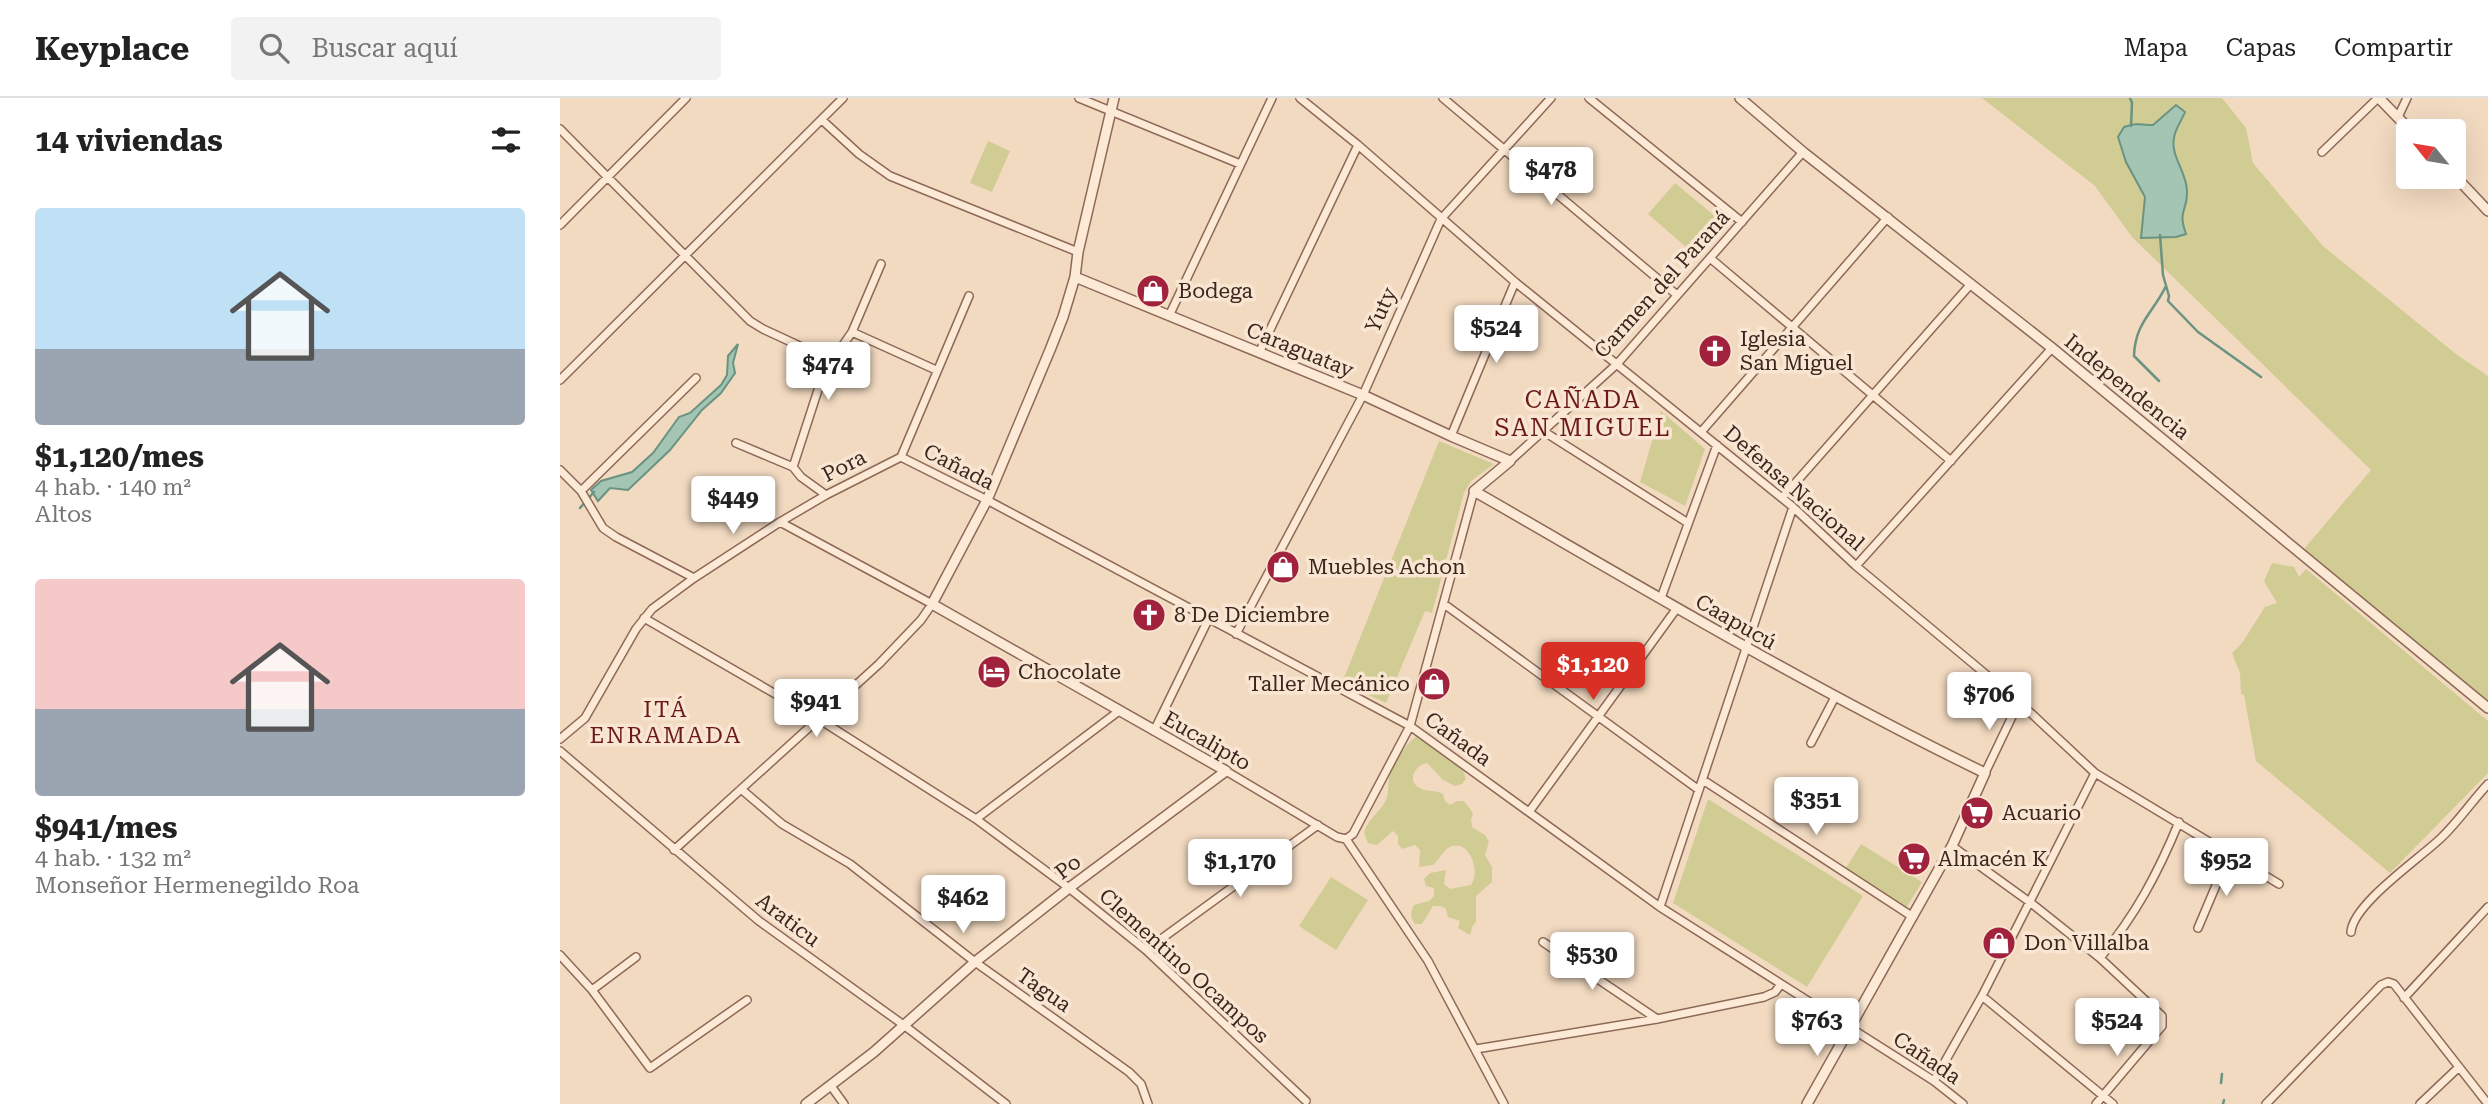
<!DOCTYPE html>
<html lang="es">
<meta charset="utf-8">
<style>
:root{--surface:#fff;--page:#f2f2f2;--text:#222;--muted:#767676;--line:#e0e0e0;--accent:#d93025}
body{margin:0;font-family:"Roboto Serif",serif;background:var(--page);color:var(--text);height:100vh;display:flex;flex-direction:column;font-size:26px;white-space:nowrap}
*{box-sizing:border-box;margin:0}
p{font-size:23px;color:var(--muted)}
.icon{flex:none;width:38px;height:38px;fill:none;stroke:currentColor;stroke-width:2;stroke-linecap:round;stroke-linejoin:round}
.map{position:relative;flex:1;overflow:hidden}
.panel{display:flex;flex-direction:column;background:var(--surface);width:560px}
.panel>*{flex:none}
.needle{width:46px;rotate:300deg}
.fabs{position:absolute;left:1836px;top:21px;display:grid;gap:14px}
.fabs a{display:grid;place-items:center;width:70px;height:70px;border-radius:7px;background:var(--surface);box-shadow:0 7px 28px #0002;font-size:35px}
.price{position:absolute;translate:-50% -60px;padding:0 16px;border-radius:7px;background:#fff;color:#222;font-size:23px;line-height:46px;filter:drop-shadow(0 2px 4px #0008)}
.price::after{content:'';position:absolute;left:50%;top:42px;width:21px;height:16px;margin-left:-10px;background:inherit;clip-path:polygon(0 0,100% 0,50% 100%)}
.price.on{background:var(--accent);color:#fff}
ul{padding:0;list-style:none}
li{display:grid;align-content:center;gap:14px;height:371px;padding:0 35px}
li span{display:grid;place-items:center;height:217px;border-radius:7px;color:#555}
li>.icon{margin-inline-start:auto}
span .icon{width:126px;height:126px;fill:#fffc;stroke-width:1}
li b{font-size:30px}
h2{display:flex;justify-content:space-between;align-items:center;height:84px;padding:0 35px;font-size:30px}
header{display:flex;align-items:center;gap:42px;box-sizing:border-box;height:98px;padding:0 35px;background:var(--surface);border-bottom:2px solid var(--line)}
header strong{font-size:33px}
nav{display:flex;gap:38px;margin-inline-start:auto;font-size:24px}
.search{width:490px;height:63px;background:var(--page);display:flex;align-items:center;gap:18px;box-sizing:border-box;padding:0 24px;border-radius:7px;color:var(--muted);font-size:26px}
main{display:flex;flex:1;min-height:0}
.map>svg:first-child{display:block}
.green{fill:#d1cc94}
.water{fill:#a4c4b4;stroke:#6a9381;stroke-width:2}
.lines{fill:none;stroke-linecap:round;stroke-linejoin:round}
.stream{stroke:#6a9381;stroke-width:2.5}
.minor-casing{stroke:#8d6957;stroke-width:10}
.tertiary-casing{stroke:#8d6957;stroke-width:12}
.minor{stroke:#fce9d6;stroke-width:7}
.tertiary{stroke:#fce9d6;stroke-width:9}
.labels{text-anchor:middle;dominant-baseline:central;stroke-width:7;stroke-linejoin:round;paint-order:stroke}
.street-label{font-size:21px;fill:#3b251d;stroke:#f8e6d2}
.poi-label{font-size:21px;fill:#3b251d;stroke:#f8e6d2;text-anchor:start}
.neighbourhood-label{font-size:23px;letter-spacing:2px;fill:#6c1918;stroke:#f8e6d2}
.quarter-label{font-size:24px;letter-spacing:2px;fill:#6c1918;stroke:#f8e6d2}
</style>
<header>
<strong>Keyplace</strong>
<div class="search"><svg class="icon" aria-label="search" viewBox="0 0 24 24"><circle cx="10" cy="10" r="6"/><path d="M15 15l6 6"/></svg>Buscar aquí</div>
<nav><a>Mapa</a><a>Capas</a><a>Compartir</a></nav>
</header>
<main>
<section class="panel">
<h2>14 viviendas<svg class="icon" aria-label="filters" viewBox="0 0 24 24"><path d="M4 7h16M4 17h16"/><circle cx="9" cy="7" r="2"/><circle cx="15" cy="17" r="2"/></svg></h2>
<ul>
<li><span style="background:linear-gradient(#bfe0f5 65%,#9aa5b1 0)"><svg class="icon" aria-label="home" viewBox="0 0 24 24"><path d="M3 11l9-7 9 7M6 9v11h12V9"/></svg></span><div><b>$1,120/mes</b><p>4 hab. · 140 m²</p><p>Altos</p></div></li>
<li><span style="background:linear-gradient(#f6c9c9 60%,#9aa5b1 0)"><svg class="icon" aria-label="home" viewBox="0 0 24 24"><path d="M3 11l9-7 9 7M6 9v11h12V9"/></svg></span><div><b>$941/mes</b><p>4 hab. · 132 m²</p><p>Monseñor Hermenegildo Roa</p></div></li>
</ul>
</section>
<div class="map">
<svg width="1928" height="1006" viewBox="0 0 1928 1006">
<rect width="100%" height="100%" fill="#f2dac1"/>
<path class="green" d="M1422 0H1662L1686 30 1693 65 1763 148 1896 256 1928 278V605L1744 451 1811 372 1572 139 1535 88Z
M428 43 450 53 432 94 410 85Z
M1115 85 1162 124 1134 156 1088 116Z
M1101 313 1145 351 1125 408 1080 384Z
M879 343 934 366 911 383 904 395 872 515 865 513 826 605 782 585Z
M1712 465 1734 469 1739 479 1746 471 1928 623V675L1830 775 1696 663 1684 597 1681 596 1680 575 1672 555 1682 545 1705 509 1717 505 1704 483Z
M858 637 901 667 906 681 902 686 895 688 883 682 867 665C855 667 846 683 860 690 868 695 875 691 883 696L885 703 890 707 897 703H904L913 715 911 722 912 729 925 737 929 744 925 757 932 769V784L916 798V824L913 827 910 837 898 830 900 823 888 819 886 811 881 808H873L862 826H855C850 819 850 815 854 807L869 803 874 798V790L866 788 864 781 870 775 886 772 884 786 890 791 911 787C922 771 907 738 888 750 883 753 879 762 873 767L859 769 860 752 855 747 842 751 838 746V738L833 733 817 747 808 745 804 735C807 722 820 714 826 702 829 694 828 687 829 680 833 666 846 645 858 637Z
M1148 701 1303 798 1247 889 1113 805Z
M1301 746 1362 784 1345 812 1284 773Z
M771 779 808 802 776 852 739 828Z"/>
<path class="water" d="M1616 7 1625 14C1622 22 1615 31 1614 40 1610 57 1627 75 1627 93 1628 114 1617 111 1626 136L1616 139 1581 140 1585 99 1566 64 1558 39 1564 29C1578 24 1580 27 1593 27Z
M178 246 173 265 175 275 161 295 142 312 110 352 68 392 50 390 38 403 31 392 41 383 72 374 93 355 119 319 130 315 161 287 167 277 168 258Z"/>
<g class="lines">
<path class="stream" d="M1570 0 1572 5 1571 28
M1600 137 1603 177 1609 198 1608 203 1638 234 1701 279
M1599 283 1574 258C1575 225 1593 215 1606 188
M20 410 34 394
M1661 985 1662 976
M1663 1006 1664 1002"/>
<defs>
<path id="minor" d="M519 0 680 66
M740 0 798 47 955 184 1233 409 1296 468 1459 604 1535 675 1719 786
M883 0 1117 197
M1029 0 1182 124
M1838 19 1847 0
M262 22 299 56 330 78 518 154
M0 31 190 223 203 231 272 263
M1762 54 1818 0
M0 127 126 0
M1150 160 1391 363
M609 218 712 0
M292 234 376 272
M699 255 798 47
M0 282 283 0
M983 333 1128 425
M1142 333 1328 119
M891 338 955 184
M176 345 233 369 241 379 266 397
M341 359 427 402 850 628 1100 809 1374 983 1403 1006
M950 363 1057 266 1243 54
M233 369 258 292 272 263 292 234 321 166
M0 372 21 393 43 430 56 439 134 480
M21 393 136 280
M1222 400 1410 187
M1296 468 1492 250
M1101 500 1157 347
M884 506 1139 692
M84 520 257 620 416 721 509 790 586 852 746 1003
M676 536 803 297 881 121 991 0
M594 633 648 522
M0 641 25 620 76 531 92 511 134 480 220 424 266 397 341 359 409 198
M1251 645 1275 599
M0 653 199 823 345 928 446 1006
M666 673 777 739 786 741 868 863 944 1006
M1425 675 1459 604
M1143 682 1353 819
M181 691 222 726 290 766 415 864 569 974 581 986 588 1006
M969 714 1117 510
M416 721 559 613
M786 741 793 736 850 628 914 393
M1392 748 1471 805 1540 860 1602 918V928L1536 1006
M114 752 319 566 361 522 372 506 220 424
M1100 809 1233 409
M1638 830 1657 785 1674 758
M1791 834C1793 806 1859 761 1881 740 1898 724 1912 703 1928 686
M983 844 1097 921
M586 852 758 727
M0 857 32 892 90 970 187 902
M1540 860C1576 816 1597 777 1619 724
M32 892 76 859
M1422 898 1553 1006
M1844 900 1928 809
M916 951 1097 921 1204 899 1215 894 1221 886
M1374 983 1422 898 1535 675
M271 988 284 1006
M1706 1006 1821 887 1828 884 1834 886 1928 1006
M1860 1006 1899 969"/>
<path id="tertiary" d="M1180 0 1243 54 1492 250 1928 610
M1819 0 1851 33
M1894 77 1928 113
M515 179 803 297 891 338 950 363 914 393C1083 490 1250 590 1425 675L1392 748 1247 1006
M246 1006 314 954 415 864 509 790 666 673 372 506 427 402 490 252 503 219 515 179 518 154 554 0"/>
</defs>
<use href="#minor" class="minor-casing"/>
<use href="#tertiary" class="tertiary-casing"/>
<use href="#minor" class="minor"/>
<use href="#tertiary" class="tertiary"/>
</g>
<defs>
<symbol id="shop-disc" viewBox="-11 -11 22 22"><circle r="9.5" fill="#a1223c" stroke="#f8e6d2"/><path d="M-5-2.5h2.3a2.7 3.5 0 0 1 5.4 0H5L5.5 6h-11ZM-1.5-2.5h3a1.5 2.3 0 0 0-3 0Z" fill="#fff"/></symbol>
<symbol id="church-disc" viewBox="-11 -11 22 22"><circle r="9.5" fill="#a1223c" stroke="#f8e6d2"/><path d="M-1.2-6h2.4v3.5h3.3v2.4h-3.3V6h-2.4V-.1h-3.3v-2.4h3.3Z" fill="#fff"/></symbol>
<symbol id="hotel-disc" viewBox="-11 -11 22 22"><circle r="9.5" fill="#a1223c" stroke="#f8e6d2"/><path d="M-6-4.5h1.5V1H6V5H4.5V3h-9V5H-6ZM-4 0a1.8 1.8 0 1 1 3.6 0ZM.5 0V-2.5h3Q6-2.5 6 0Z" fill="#fff"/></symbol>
<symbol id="supermarket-disc" viewBox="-11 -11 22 22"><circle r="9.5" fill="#a1223c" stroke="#f8e6d2"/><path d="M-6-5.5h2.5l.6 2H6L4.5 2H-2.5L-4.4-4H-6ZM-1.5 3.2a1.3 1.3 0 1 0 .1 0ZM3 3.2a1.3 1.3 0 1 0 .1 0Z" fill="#fff"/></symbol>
</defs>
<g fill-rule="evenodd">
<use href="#shop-disc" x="574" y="174" width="38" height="38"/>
<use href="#church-disc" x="1136" y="234" width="38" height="38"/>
<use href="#shop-disc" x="704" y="450" width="38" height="38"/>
<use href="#church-disc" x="570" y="498" width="38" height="38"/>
<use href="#hotel-disc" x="415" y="555" width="38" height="38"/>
<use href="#shop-disc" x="855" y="567" width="38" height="38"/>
<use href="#supermarket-disc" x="1398" y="696" width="38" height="38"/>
<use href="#supermarket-disc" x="1335" y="742" width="38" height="38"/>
<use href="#shop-disc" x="1420" y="826" width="38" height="38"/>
</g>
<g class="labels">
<g class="street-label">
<text transform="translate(1102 186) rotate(-48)">Carmen del Paraná</text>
<text transform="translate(821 212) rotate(-66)">Yuty</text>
<text transform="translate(740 252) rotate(22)">Caraguatay</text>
<text transform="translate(1567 289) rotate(39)">Independencia</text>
<text transform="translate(284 368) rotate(-27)">Pora</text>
<text transform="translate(399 369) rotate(27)">Cañada</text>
<text transform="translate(1234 390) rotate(41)">Defensa Nacional</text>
<text transform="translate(1176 524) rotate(30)">Caapucú</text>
<text transform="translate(898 641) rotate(36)">Cañada</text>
<text transform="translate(647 643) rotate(30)">Eucalipto</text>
<text transform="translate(508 769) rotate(-37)">Po</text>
<text transform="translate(228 822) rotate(37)">Araticu</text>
<text transform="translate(624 868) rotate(42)">Clementino Ocampos</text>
<text transform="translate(484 892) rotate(35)">Tagua</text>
<text transform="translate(1367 960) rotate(34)">Cañada</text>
</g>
<g class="poi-label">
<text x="618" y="193">Bodega</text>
<text x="1180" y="241">Iglesia<tspan x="1180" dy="24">San Miguel</tspan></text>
<text x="748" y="469">Muebles Achon</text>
<text x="614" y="517">8 De Diciembre</text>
<text x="458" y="574">Chocolate</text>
<text x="850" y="586" text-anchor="end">Taller Mecánico</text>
<text x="1442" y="715">Acuario</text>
<text x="1378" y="761">Almacén K</text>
<text x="1464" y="845">Don Villalba</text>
</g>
<g class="neighbourhood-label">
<text x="106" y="611">ITÁ<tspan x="106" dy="26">ENRAMADA</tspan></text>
</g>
<g class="quarter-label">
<text x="1023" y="302">CAÑADA<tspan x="1023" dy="28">SAN MIGUEL</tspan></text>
</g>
</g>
</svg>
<div class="fabs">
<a><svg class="needle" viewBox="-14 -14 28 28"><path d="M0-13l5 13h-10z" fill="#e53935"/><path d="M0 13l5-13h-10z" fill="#767676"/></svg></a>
</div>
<b class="price" style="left:991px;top:109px">$478</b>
<b class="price" style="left:936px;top:267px">$524</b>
<b class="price" style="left:268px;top:304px">$474</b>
<b class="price" style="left:173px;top:438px">$449</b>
<b class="price on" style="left:1033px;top:604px">$1,120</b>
<b class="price" style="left:1429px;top:634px">$706</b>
<b class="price" style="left:256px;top:641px">$941</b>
<b class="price" style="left:1256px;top:739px">$351</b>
<b class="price" style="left:1666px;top:800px">$952</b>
<b class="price" style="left:680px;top:801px">$1,170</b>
<b class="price" style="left:403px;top:837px">$462</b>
<b class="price" style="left:1032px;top:894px">$530</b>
<b class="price" style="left:1257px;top:960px">$763</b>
<b class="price" style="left:1557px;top:960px">$524</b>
</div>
</main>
